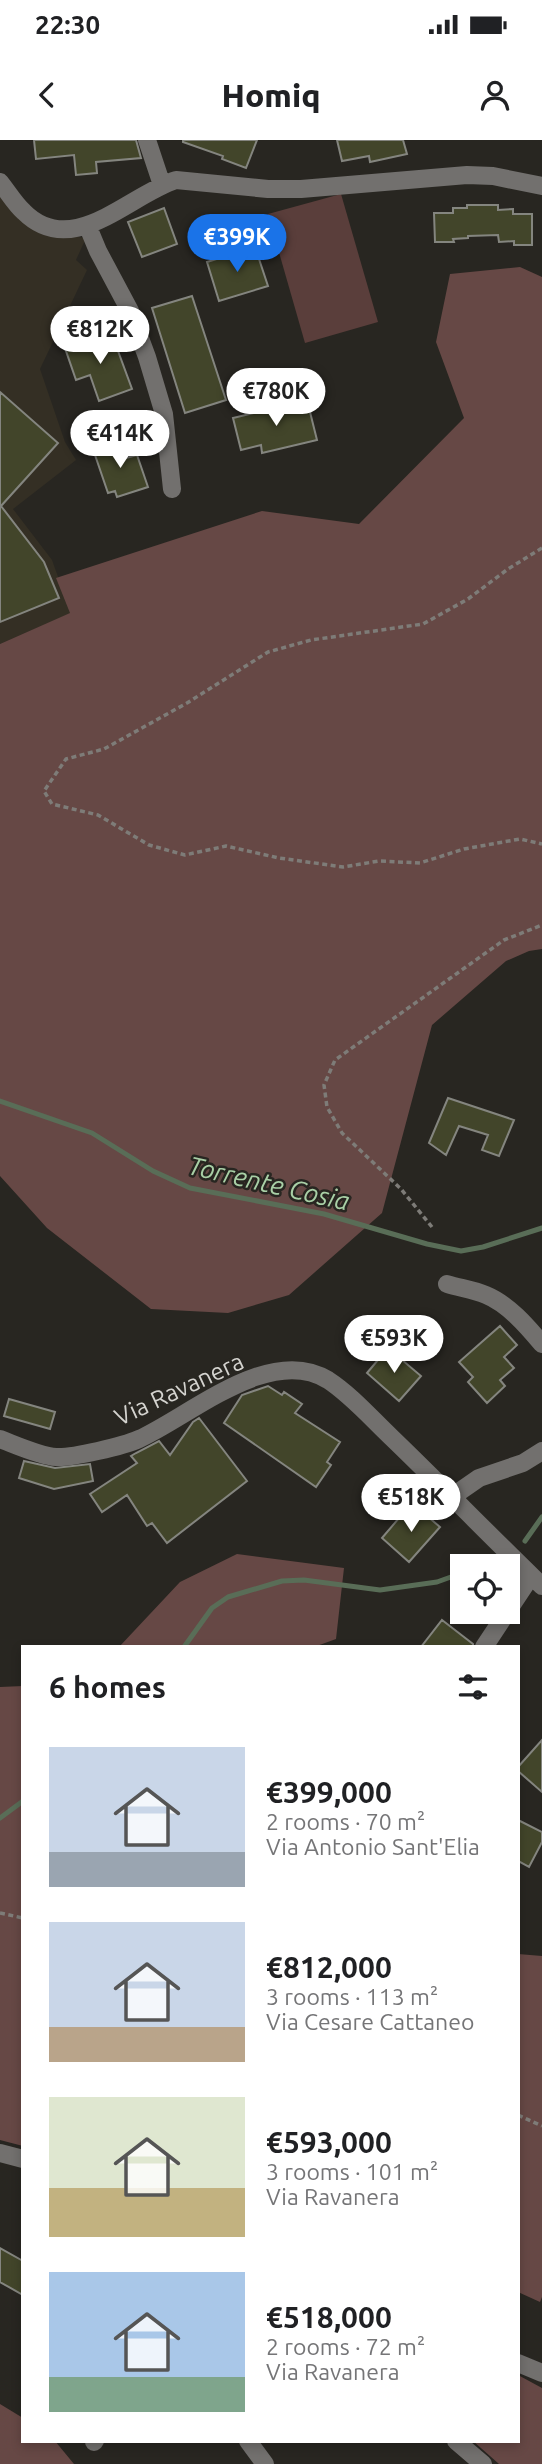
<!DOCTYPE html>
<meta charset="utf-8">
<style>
:root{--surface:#fff;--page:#f6f6f6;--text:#202124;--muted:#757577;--accent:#1a73e8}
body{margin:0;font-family:Ubuntu,sans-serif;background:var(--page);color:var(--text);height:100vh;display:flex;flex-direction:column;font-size:26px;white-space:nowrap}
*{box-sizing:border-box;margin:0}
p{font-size:23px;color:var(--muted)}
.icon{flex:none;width:38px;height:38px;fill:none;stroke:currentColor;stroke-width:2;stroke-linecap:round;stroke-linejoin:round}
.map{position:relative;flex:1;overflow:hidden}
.panel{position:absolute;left:21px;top:1505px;width:499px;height:798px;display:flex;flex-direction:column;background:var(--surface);border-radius:0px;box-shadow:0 4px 10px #0003}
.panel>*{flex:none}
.buttons{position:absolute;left:450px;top:1414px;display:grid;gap:14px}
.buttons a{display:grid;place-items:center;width:70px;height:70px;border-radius:0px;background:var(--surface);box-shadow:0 4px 10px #0003;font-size:35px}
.price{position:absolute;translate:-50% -60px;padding:0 16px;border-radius:24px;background:#fff;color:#222;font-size:23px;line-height:46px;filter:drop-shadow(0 2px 4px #0008)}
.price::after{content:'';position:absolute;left:50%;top:42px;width:21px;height:16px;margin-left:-10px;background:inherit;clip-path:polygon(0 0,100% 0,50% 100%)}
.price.active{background:var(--accent);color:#fff}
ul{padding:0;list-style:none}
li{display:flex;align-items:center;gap:21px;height:175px;padding:0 28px}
li span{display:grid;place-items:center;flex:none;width:196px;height:140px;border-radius:0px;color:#555}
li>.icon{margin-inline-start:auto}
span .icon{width:84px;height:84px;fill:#fffc;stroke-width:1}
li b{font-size:30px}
h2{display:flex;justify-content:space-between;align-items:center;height:84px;padding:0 28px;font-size:30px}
.status{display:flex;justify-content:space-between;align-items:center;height:49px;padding:0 35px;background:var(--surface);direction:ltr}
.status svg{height:19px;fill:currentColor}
header{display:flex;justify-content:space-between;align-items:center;height:91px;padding:0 28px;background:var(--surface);font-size:32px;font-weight:800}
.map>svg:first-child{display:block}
.built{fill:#342f24}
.green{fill:#5a3e3b}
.forest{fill:#664845}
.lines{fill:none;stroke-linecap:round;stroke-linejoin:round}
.stream{stroke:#596d57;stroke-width:5}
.building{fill:#42452a;stroke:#84857f;stroke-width:2}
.path{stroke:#7e7c78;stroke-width:3.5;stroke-dasharray:5 3.5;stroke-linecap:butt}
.minor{stroke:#72706e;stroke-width:18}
.labels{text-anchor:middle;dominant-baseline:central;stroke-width:5;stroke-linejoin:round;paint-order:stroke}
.street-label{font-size:24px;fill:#d4d3cf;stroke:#282621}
.water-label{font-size:26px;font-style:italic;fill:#a9d0a6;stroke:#282621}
</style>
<div class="status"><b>22:30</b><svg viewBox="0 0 49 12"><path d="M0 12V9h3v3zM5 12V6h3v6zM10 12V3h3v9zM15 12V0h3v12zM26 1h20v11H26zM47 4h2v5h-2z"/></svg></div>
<header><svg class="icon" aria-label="back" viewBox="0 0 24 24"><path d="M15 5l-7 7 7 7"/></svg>Homiq<svg class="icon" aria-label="person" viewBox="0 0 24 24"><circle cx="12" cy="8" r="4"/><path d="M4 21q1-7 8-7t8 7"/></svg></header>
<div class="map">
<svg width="542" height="2324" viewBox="0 0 542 2324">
<rect width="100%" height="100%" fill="#282621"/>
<path class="built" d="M0 56 43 93 86 98 76 120 87 130 40 229 65 302 76 320 13 369 52 420 71 473 0 504Z"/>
<path class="green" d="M341 54 378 182 305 203 268 74Z"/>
<path class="forest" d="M520 127 542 137V809L529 811 506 821 432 885 382 1073 289 1155 228 1173 151 1169 47 1088 0 1036V504L70 473 56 438 262 371 359 384 464 278 436 202 450 134Z
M237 1414 344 1428 336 1499 314 1507H119L180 1442Z
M23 1546V2006L0 2000V1547Z
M518 1814 542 1816V2157L540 2162 518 2152Z
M518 2235 542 2248V2324H499L473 2301H518Z
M0 2264 23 2278V2301H55L74 2324H0Z"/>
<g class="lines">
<path class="stream" d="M0 961 92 993 153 1031 190 1048 324 1074 427 1104 461 1111 483 1107 542 1088
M525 1401 542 1377
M478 1426 499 1418
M184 1507 212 1468 228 1457 282 1441 304 1440 380 1450 437 1442 462 1433
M0 1678 23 1661"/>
</g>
<path class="building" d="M34 0H136L141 18 96 22 97 33 76 35 74 15 36 19Z
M183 0H257L246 28 222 19 223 16 183 2Z
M337 0H403L407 14 370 22 369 16 342 21Z
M467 65H498V70L513 69V74H532V105H514V101L499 102 498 95 468 96V98L453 99 454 102H435L434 73H453V68H467Z
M164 68 177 104 142 117 128 82Z
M255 107 268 146 219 161 207 122Z
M192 156 226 260 185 273 152 168Z
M111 192 132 249 99 261 90 235 76 240 65 208Z
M0 252 58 303 1 366 44 422 59 458 0 482Z
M307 260 317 300 262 313 261 305 241 310 233 278Z
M120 300 126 318 137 315 148 347 117 357 115 351 108 353 95 315 105 312 103 305Z
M448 958 514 980 499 1016 482 1010 488 995 459 986 446 1015 429 1003Z
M500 1186 517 1205 504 1217 514 1228 500 1240 505 1246 487 1263 468 1242 473 1237 459 1222Z
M388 1208 421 1236 399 1261 367 1233Z
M268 1246 282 1255 284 1252 302 1264 295 1273 340 1302 327 1322 331 1325 316 1347 224 1283 242 1255Z
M9 1259 55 1272 50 1289 4 1276Z
M199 1278 247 1341 167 1403 152 1383 147 1386 127 1355 102 1372 90 1354 137 1323 131 1316 136 1313 159 1301 170 1315 193 1282Z
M24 1321 55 1328 90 1324 93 1341 54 1349 19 1338Z
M420 1370 440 1387 409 1422 382 1398 405 1371 413 1378Z
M442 1480 473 1504V1507H421Z
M542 1600V1652L518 1631V1627Z
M518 1680 542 1692V1702L529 1727 518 1721Z
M0 2108 23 2121V2155L0 2142Z"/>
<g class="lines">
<path class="path" d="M542 408 508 429 468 459 423 484 311 500 268 512 187 563 104 609 66 619 44 651 52 664 98 675 149 705 185 715 226 706 279 718 343 727 379 721 420 723 464 709 520 699 542 704
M432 1087 401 1049 342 993 327 967 324 945 335 920 504 800 542 785
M0 1773 23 1778
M518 1975 542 1986"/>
<path class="minor" d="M147 0 162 45
M0 42C8 52 15 64 24 72 72 120 129 55 176 40L268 49H301L467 35 493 36 542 46
M88 87 98 111 130 171 147 217 164 274 172 349
M447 1144C460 1148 474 1150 486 1155 508 1164 527 1186 542 1204
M0 1299C16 1305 40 1316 56 1317 72 1318 124 1306 139 1299 190 1276 270 1204 328 1240 351 1255 371 1278 391 1297 442 1346 491 1397 542 1446
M453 1356 479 1338 523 1323 542 1311
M484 1507 531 1436
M0 2013 23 2019
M518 2223 542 2233
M248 2301 265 2324
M456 2301 483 2324
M94 2302 95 2301"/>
</g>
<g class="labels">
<g class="street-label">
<text transform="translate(179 1249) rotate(-25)">Via Ravanera</text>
</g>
<g class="water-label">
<text transform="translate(269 1043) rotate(13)">Torrente Cosia</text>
</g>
</g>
</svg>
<div class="buttons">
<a><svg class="icon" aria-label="locate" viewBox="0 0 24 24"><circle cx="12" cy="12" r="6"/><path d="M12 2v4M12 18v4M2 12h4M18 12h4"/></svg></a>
</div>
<b class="price active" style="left:237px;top:134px">€399K</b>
<b class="price" style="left:100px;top:226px">€812K</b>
<b class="price" style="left:276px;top:288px">€780K</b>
<b class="price" style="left:120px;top:330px">€414K</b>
<b class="price" style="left:394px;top:1235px">€593K</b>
<b class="price" style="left:411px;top:1394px">€518K</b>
<section class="panel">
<h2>6 homes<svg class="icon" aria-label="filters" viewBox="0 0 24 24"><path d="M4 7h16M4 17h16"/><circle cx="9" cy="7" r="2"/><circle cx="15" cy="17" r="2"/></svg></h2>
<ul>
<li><span style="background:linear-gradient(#c9d6e8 75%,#9aa5b1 0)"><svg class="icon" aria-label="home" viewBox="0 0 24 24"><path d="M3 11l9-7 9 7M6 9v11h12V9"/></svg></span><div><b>€399,000</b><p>2 rooms · 70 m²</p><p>Via Antonio Sant'Elia</p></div></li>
<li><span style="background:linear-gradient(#c9d6e8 75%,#b9a48a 0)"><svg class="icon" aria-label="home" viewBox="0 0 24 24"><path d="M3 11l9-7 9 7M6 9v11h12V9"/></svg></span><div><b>€812,000</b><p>3 rooms · 113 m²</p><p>Via Cesare Cattaneo</p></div></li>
<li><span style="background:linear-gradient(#dfe7d0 65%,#c2b280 0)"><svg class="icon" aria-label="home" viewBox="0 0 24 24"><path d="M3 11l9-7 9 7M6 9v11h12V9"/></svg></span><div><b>€593,000</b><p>3 rooms · 101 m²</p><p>Via Ravanera</p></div></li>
<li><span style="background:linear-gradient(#a9c7e8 75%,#7fa58c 0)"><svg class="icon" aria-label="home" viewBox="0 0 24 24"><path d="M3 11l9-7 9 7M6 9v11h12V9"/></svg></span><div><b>€518,000</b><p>2 rooms · 72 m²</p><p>Via Ravanera</p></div></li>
</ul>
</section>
</div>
